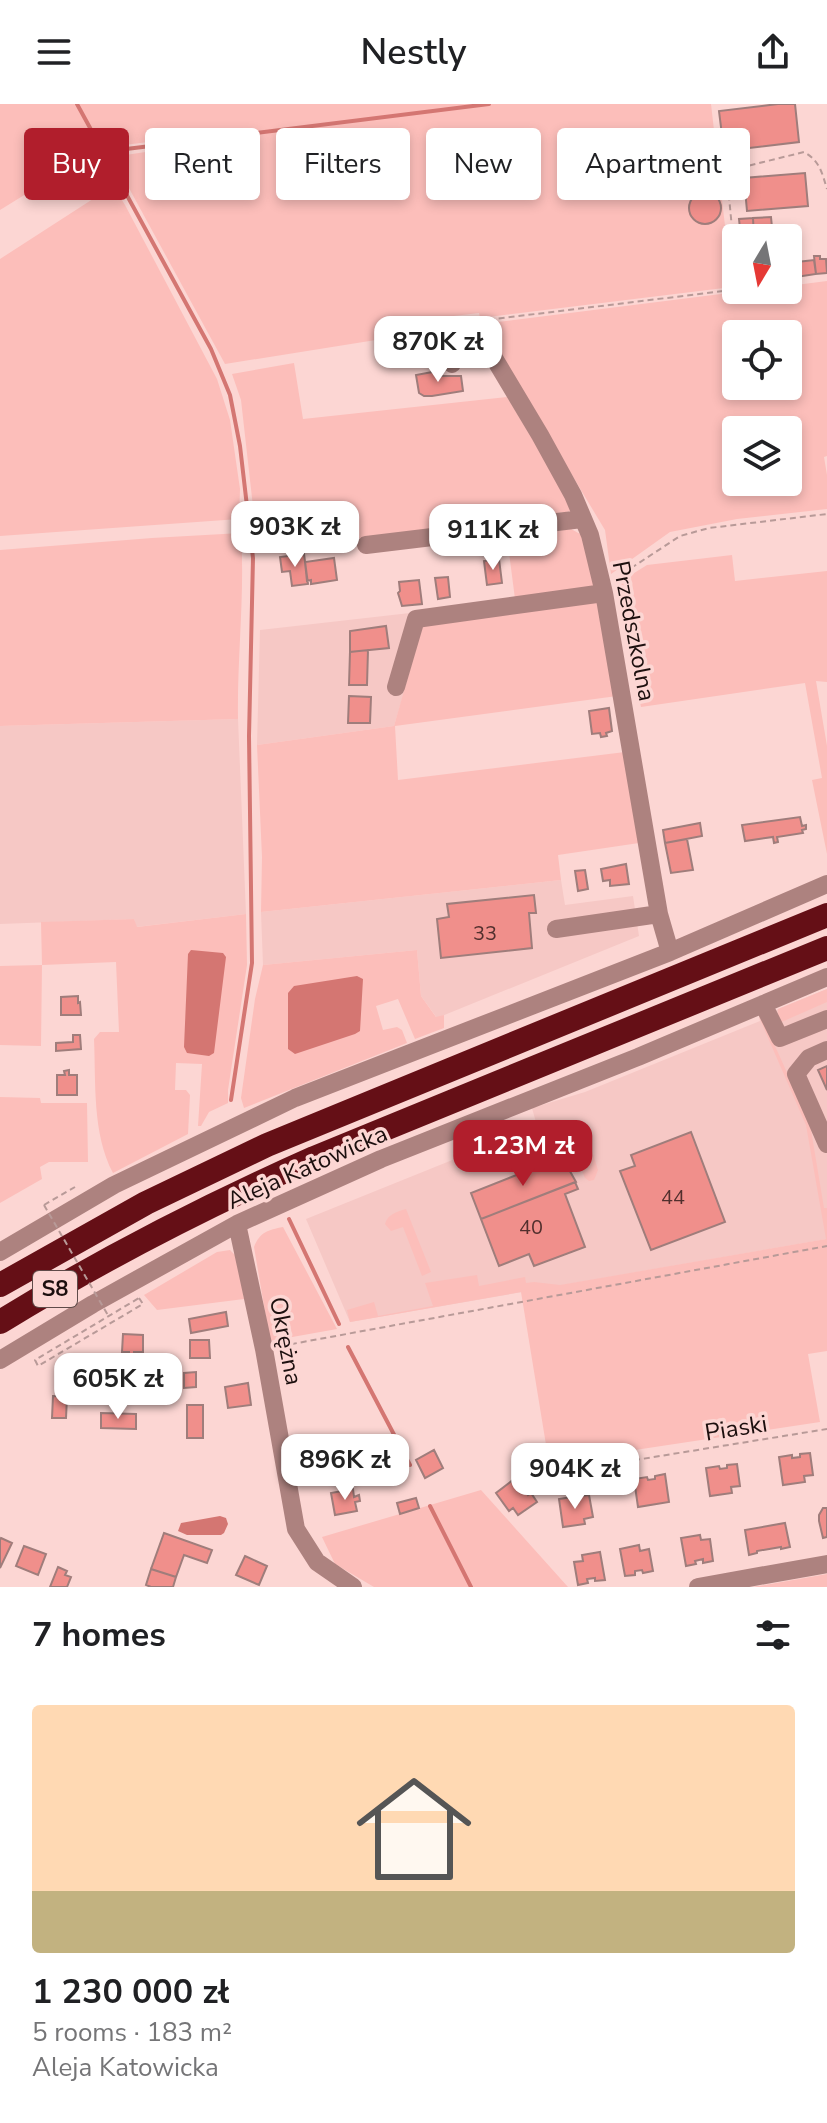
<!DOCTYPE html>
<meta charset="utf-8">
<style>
:root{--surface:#fff;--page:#f6f6f6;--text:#202124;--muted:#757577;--line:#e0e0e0;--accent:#b11e2c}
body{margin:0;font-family:"Nunito Sans",sans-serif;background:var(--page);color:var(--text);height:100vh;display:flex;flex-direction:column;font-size:30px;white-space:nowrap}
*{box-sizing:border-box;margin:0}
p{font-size:26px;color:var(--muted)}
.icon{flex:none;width:44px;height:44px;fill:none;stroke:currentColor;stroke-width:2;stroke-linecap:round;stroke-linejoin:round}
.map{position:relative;height:1483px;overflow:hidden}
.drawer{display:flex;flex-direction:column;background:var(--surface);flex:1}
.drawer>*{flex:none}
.hud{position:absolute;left:24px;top:24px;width:780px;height:72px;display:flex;gap:16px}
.needle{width:52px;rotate:190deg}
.fabs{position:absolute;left:722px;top:120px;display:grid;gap:16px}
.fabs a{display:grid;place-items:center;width:80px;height:80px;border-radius:8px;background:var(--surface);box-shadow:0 4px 12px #0003;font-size:40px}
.price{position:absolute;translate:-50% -68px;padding:0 18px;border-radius:16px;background:#fff;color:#222;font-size:26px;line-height:52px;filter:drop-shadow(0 2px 4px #0008)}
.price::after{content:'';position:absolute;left:50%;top:48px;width:24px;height:18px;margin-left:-12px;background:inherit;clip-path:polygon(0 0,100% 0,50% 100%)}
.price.active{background:var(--accent);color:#fff}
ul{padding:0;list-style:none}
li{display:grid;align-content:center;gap:16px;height:424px;padding:0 32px}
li+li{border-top:2px solid var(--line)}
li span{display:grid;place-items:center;height:248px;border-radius:8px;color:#555}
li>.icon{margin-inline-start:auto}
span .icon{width:144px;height:144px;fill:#fffc;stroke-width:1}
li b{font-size:34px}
h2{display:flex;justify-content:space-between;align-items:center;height:96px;padding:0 32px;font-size:34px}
.tag{padding:0 28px;border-radius:8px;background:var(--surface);box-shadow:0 4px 12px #0003;font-size:28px;line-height:72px}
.tag.active{background:var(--accent);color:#fff}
header{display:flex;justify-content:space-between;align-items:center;height:104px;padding:0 32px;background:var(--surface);font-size:36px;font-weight:600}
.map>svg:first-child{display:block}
.built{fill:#f6c8c5}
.green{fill:#fcbeba;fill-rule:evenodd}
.water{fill:#d47672}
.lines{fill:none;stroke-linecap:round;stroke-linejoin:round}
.stream{stroke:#d47672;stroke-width:4}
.building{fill:#f08f8b;stroke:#9f7d7b;stroke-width:2}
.path{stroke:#b89a98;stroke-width:2;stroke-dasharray:6 4;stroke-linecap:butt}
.minor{stroke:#ad827f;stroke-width:18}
.highway{stroke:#650f16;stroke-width:24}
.path-bridge{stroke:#b89a98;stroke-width:2;stroke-dasharray:6 4;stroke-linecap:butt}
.labels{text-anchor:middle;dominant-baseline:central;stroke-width:7;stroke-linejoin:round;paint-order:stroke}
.number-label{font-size:20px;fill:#512f2d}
.shield{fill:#fcd6d3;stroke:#5f4b49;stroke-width:2}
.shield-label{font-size:22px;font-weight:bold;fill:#1c0f0e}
.street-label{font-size:24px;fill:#1c0f0e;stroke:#fcd6d3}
</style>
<header><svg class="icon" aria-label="menu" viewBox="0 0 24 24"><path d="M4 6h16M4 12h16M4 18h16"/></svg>Nestly<svg class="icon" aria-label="share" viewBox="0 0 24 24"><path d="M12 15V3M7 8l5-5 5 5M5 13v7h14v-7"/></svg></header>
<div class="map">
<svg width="827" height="1483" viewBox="0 0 827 1483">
<rect width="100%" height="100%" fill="#fcd6d3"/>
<path class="built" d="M410 509 391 582H406L394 622 257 641 260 526Z
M238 615 246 810 136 823 134 815 0 820V622Z
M561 776 565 801 633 792 639 832 437 914 421 892 417 846 263 861 261 808Z
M827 885V1135L350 1218 306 1115 537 1022 532 1004 585 988 760 917 759 913Z"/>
<path class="green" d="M0 0H711L732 183 480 214 479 209 377 221 382 235 225 260 112 53 213 38V30L108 43 94 48 0 106Z
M113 82 125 101 217 275 230 316 240 385 239 415 0 432V155Z
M827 177V352L824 353 827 371V405L737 415 670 428 611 470 605 426 481 220 753 186H788V182ZM736 230H788V282H736ZM736 326H788V378H736Z
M294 259 303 315 507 293 559 378 573 407 258 447 241 296 232 270Z
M571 425 582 431 596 483 515 495 507 433Z
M241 429C245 491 237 553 238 615L0 622V446L152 434Z
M732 451 735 477 827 467V578L816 577 827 642V750L812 676 822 674 805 579 641 603 615 481 647 461Z
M595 495 601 500 617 592 395 622 398 676 625 648 639 739 558 751 561 776 261 808 262 753 257 641 394 622 423 520Z
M246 810 247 861 228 986V999L209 1008 201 1022H198L202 960 176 959 175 986H186L190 991 188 1030 113 1069C92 1029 96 979 94 935L100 928H119L116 858 42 861 41 942 0 941V862L42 861 41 818 134 815 137 823Z
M417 846 421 892 436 913 444 911V924L415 935 398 895 376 902 383 926 397 923 402 926 407 939 244 1004 241 994 255 895 263 861Z
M827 885V898L777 920 778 905Z
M759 913 767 924 810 1020 824 1104H827V1247L808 1250 820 1318 549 1359 521 1188 350 1218 347 1206 374 1198 378 1212 433 1202 425 1179 477 1171 479 1182 525 1173 526 1179 534 1178 560 1181 826 1135 806 1021Z
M0 993 40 994 41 999H87L88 1058H49L40 1063 42 1075 0 1099Z
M577 1036C592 1037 594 1054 598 1066L594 1076 589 1077 585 1074 570 1039Z
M406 1105 431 1168 422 1172 403 1123 391 1127 385 1120C388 1110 396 1108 406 1105Z
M283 1123 337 1225 270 1237 254 1143C260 1128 268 1126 283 1123Z
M230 1146 237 1153 244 1195 157 1206 144 1191 217 1148Z
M481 1386 568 1483H374L335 1460 322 1433Z
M827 1470V1483H753Z"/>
<path class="water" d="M85 61C113 72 96 95 81 92 77 91 72 86 69 84 64 72 75 66 85 61Z
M191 846 223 849 226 853 214 949 209 952 187 949 184 943 188 850Z
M357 872 363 875 360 927 355 930 295 950 288 945V889L294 882Z
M220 1412 226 1414 228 1420 224 1429 221 1431H187L178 1427 181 1419Z"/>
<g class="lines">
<path class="stream" d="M77 0 211 245 230 291 240 342 253 454 249 632 252 859 231 996
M102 48 489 0
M289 1115 339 1220
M348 1243 410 1361
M430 1402 471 1483"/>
</g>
<path class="building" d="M778 0H795L799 38 724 47 719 7Z
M805 69 808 102 747 107 744 74Z
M689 104a16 16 0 1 1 32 0a16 16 0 1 1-32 0Z
M771 113 773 134H754L753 114Z
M753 114 754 134H741L739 115Z
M814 152H820V155H826L827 169 816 170Z
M814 156 816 170 789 174 788 159Z
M438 267 439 271 443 272H461L463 287 432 292H424L419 289 416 271Z
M304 450 308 480 292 482 290 467 282 468 280 453Z
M334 454 337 476 311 480V476L307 477 305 458Z
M499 455 502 479 487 481 484 457Z
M448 473 450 493 438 495 435 474Z
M419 476 422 500 402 502 398 489 400 487 399 478Z
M386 522 389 544 350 548V527Z
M368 546 367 581H349L350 548Z
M349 592 371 593 370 619H348Z
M609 604 612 627 606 629 607 632 601 633 600 629 592 630 589 607Z
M800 713 802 722 806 721V725L802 726 803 729 777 733 778 738 774 739 773 733 745 737 742 721Z
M700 719 702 732 665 739 663 726Z
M687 735 693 766 671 769 665 739Z
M626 760 629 780 610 782V776L603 777 601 765Z
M585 766 588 785 578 787 575 767Z
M534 791 536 809H529L532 844 441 854 437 815 449 813 447 800Z
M78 892V899L80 898 81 911H61V893Z
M73 931H80L81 945 56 947V939L73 938Z
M827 962V986L818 966Z
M69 966V971H77V991H57V971H65L64 967Z
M691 1028 725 1118 651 1146 620 1067 635 1062 631 1051Z
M562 1053 576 1078 481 1115 471 1089Z
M575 1078 578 1085 565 1090 585 1143 534 1162 529 1150 499 1162 481 1115Z
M226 1208 228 1222 191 1229 189 1215Z
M123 1230 143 1231V1248H134V1252H129V1248H122Z
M190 1236H209L210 1254H190Z
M103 1256H112L110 1287 101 1286Z
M196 1268V1283L184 1284V1269Z
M248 1279 251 1301 228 1304 225 1283Z
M53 1292 67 1293 66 1314H52Z
M187 1301H203V1334H187Z
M101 1309 136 1310V1325L101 1324Z
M434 1346 443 1364 425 1374 416 1356Z
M810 1349 813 1371 804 1372 805 1378 783 1381 779 1353 792 1351V1354L800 1353V1350Z
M399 1360 401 1373 388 1376 386 1362Z
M737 1360 740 1382 731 1383 732 1389 710 1392 706 1364 719 1362 720 1365 727 1364V1361Z
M665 1370 669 1398 638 1403 634 1375 647 1373 648 1376 655 1375V1372Z
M518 1372 526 1383 524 1385 528 1391 531 1389 537 1398 518 1411 513 1404 509 1407 496 1389Z
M353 1385 354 1393 359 1391 360 1397 355 1398 357 1407 335 1411 331 1389Z
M589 1391 593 1413 584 1415 585 1420 563 1423 559 1395 572 1393V1396L580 1395 579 1392Z
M416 1394 419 1404 400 1410 397 1399Z
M823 1404H827V1433L823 1434 819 1417V1411Z
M785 1419 790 1443 781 1445V1443L757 1447V1449L749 1451 745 1426Z
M164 1429 212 1446 207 1459 184 1451 176 1473 151 1465Z
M700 1431 701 1436 710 1435 713 1457 703 1459V1455L695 1457 696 1460 686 1462 681 1434Z
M1 1434 12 1439 0 1464V1436Z
M639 1441 640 1447 649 1445 653 1467 643 1469 642 1466 635 1467V1471L625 1472 620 1445Z
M24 1442 46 1450 38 1471 16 1462Z
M600 1448 605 1476 595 1477V1474L587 1475 588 1479 578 1481 574 1458 583 1457 582 1451Z
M245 1452 267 1462 259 1481 236 1471Z
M58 1463 67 1467 65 1471 71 1473 67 1483H50Z
M151 1465 176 1473 173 1483H151L146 1481Z"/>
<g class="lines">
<path class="path" d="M736 166 727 72 735 65 804 48C820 57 822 69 827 85
M476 226 478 217 732 186 736 182
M616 477 625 468 680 432 709 424 827 410
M44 1101 75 1083
M139 1194 143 1200 38 1262 35 1256Z
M281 1242 827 1142
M555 1369 827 1325"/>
<path class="minor" d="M452 260 457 248 485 239 540 331 573 391 590 431 604 489 659 810 670 848
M366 441 582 415
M396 583 416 515 604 489
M556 825 659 810
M763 900 780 934 827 915
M827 946 809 954 796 970 827 1040
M237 1120 264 1245 296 1425 317 1458 353 1483
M0 1148 114 1081 295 994 670 848 827 780
M0 1256 93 1200 237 1120 381 1055 638 953 827 873
M698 1483 827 1460"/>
<path class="highway" d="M0 1181 146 1099 267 1041 827 811
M0 1218C101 1156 206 1102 314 1054L827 844"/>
<path class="path-bridge" d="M44 1101 109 1213"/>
</g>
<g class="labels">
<g class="number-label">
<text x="485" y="829">33</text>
<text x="673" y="1093">44</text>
<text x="531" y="1123">40</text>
</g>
<rect class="shield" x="33" y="1167" width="44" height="36" rx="6"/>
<g class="shield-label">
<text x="55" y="1185">S8</text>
</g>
<g class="street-label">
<text transform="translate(634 527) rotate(79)">Przedszkolna</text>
<text transform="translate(307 1063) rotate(-24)">Aleja Katowicka</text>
<text transform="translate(286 1237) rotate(79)">Okrężna</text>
<text transform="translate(736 1324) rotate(-9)">Piaski</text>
</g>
</g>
</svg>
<div class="fabs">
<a><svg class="needle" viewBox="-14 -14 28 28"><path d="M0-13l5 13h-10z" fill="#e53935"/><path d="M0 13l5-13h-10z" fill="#757577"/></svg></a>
<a><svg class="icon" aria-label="locate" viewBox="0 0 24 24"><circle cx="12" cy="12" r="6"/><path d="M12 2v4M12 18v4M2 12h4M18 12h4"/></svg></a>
<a><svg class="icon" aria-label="layers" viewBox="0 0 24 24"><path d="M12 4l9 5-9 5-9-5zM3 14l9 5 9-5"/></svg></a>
</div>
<b class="price" style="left:438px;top:280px">870K zł</b>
<b class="price" style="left:295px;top:465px">903K zł</b>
<b class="price" style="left:493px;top:468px">911K zł</b>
<b class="price active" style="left:523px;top:1084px">1.23M zł</b>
<b class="price" style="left:118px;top:1317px">605K zł</b>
<b class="price" style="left:345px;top:1398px">896K zł</b>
<b class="price" style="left:575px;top:1407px">904K zł</b>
<div class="hud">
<a class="tag active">Buy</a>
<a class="tag">Rent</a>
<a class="tag">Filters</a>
<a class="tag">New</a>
<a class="tag">Apartment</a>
</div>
</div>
<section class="drawer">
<h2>7 homes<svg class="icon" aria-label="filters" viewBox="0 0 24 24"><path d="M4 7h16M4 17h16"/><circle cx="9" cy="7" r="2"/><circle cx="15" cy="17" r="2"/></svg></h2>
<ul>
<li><span style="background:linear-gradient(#ffd9b3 75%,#c2b280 0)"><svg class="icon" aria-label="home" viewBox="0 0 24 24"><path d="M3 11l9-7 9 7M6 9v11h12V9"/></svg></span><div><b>1 230 000 zł</b><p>5 rooms · 183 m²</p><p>Aleja Katowicka</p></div></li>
</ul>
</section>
